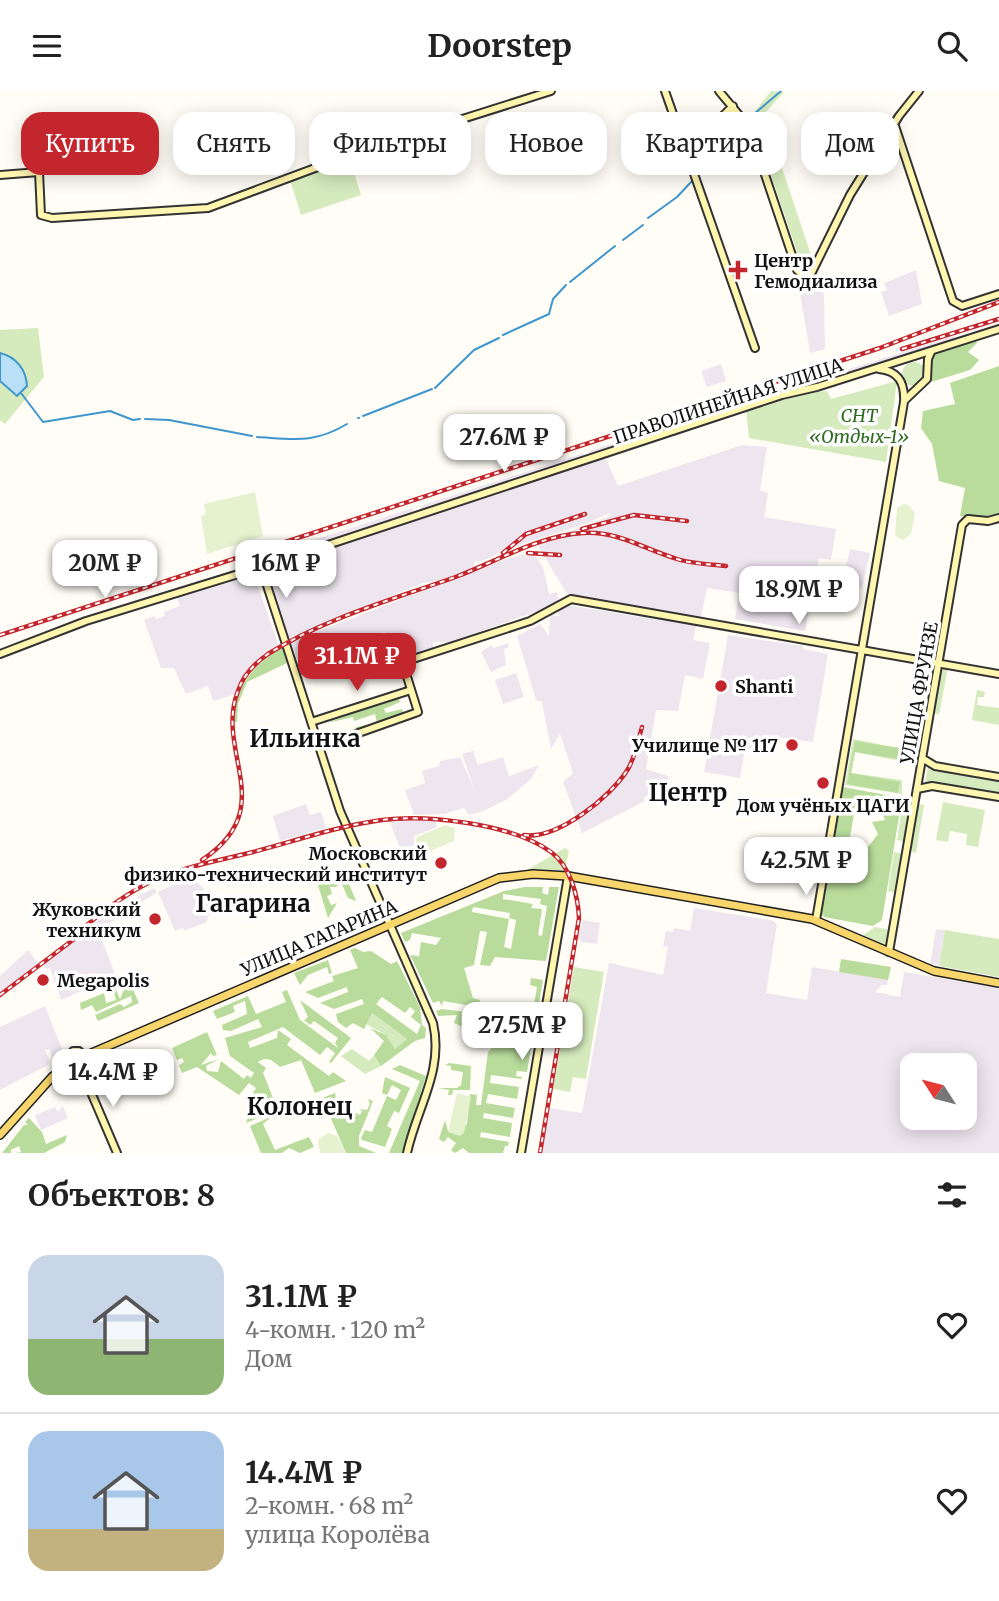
<!DOCTYPE html>
<html lang="ru">
<meta charset="utf-8">
<style>
:root{--surface:#fff;--page:#f2f2f2;--text:#222;--muted:#767676;--line:#e0e0e0;--accent:#c4262e}
body{margin:0;font-family:Merriweather,serif;background:var(--page);color:var(--text);height:100vh;display:flex;flex-direction:column;font-size:26px;white-space:nowrap}
*{box-sizing:border-box;margin:0}
p{font-size:23px;color:var(--muted)}
.icon{flex:none;width:38px;height:38px;fill:none;stroke:currentColor;stroke-width:2;stroke-linecap:round;stroke-linejoin:round}
.map{position:relative;height:1062px;overflow:hidden}
.sheet{display:flex;flex-direction:column;background:var(--surface);flex:1}
.sheet>*{flex:none}
.hud{position:absolute;left:21px;top:21px;width:957px;height:63px;display:flex;gap:14px}
.needle{width:46px;rotate:306deg}
.controls{position:absolute;left:900px;top:962px;display:grid;gap:14px}
.controls a{display:grid;place-items:center;width:77px;height:77px;border-radius:14px;background:var(--surface);box-shadow:0 4px 18px #0003;font-size:35px}
.price{position:absolute;translate:-50% -60px;padding:0 16px;border-radius:14px;background:#fff;color:#222;font-size:23px;line-height:46px;filter:drop-shadow(0 2px 4px #0008)}
.price::after{content:'';position:absolute;left:50%;top:42px;width:21px;height:16px;margin-left:-10px;background:inherit;clip-path:polygon(0 0,100% 0,50% 100%)}
.price.active{background:var(--accent);color:#fff}
ul{padding:0;list-style:none}
li{display:flex;align-items:center;gap:21px;height:175px;padding:0 28px}
li+li{border-top:2px solid var(--line)}
li span{display:grid;place-items:center;flex:none;width:196px;height:140px;border-radius:21px;color:#555}
li>.icon{margin-inline-start:auto}
span .icon{width:84px;height:84px;fill:#fffc;stroke-width:1}
li b{font-size:30px}
h2{display:flex;justify-content:space-between;align-items:center;height:84px;padding:0 28px;font-size:30px}
.chip{padding:0 24px;border-radius:21px;background:var(--surface);box-shadow:0 4px 18px #0003;font-size:24px;line-height:63px}
.chip.active{background:var(--accent);color:#fff}
header{display:flex;justify-content:space-between;align-items:center;height:91px;padding:0 28px;background:var(--surface);font-size:32px;font-weight:700}
.map>svg:first-child{display:block}
.industrial{fill:#eee6ef;fill-rule:evenodd}
.green{fill:#d5ebbd}
.forest{fill:#b9dc9c;fill-rule:evenodd}
.pitch{fill:#e6f2cf}
.water{fill:#b9e0f7;stroke:#3f96cf;stroke-width:2}
.lines{fill:none;stroke-linecap:round;stroke-linejoin:round}
.stream{stroke:#3f96cf;stroke-width:2}
.secondary-casing{stroke:#333;stroke-width:10}
.primary-casing{stroke:#222;stroke-width:10}
.secondary{stroke:#fff6b0;stroke-width:6}
.primary{stroke:#f9d66b;stroke-width:7}
.rail-casing{stroke:#c4262e;stroke-width:4.5}
.rail{stroke:#fff;stroke-width:2;stroke-dasharray:5;stroke-linecap:butt}
.poi-dot{fill:#c4262e;stroke:#fff;stroke-width:2.5}
.labels{text-anchor:middle;dominant-baseline:central;stroke-width:7;stroke-linejoin:round;paint-order:stroke}
.poi-label{font-size:18px;font-weight:bold;fill:#111;stroke:#fff;text-anchor:start}
.street-label{font-size:18px;fill:#111;stroke:#fff}
.park-label{font-size:18px;font-style:italic;fill:#2f6b1f;stroke:#fff}
.district-label{font-size:24px;font-weight:bold;fill:#111;stroke:#fff}
</style>
<header><svg class="icon" aria-label="menu" viewBox="0 0 24 24"><path d="M4 6h16M4 12h16M4 18h16"/></svg>Doorstep<svg class="icon" aria-label="search" viewBox="0 0 24 24"><circle cx="10" cy="10" r="6"/><path d="M15 15l6 6"/></svg></header>
<div class="map">
<svg width="999" height="1062" viewBox="0 0 999 1062">
<rect width="100%" height="100%" fill="#fffdf5"/>
<path class="industrial" d="M817 178 824 205 825 258 810 262 800 202 804 189 808 188Z
M916 179 922 213 889 225 881 201 887 199 884 192Z
M954 245 955 250 810 297H796L591 366 589 360Z
M721 273 726 290 707 296 701 280Z
M742 354 767 356 760 399 768 402 764 426 836 438 831 469 819 467 805 540 735 528 739 502 707 497 701 526 567 503 537 453 610 425 609 422 588 432 506 458 485 469 474 471 475 476 438 490 423 492 289 547 266 478 605 366 618 395Z
M583 362 585 369 422 422 420 415Z
M413 417 414 424 304 458 302 456 301 453Z
M850 458 870 462 862 497 842 493Z
M529 462H533L543 476 549 503 557 501 558 509 551 515 451 551H433V557L410 564 394 557 389 543 384 541 294 568 290 551 503 469Z
M253 482 279 555 254 573 236 603 213 610 208 595 186 603 174 577H161L144 529 154 525 156 528 165 525 164 521 180 515 177 507Z
M566 514 696 535 693 549 710 552 703 588 685 584 678 620 656 619 646 678 668 685V699L652 707 648 704 644 707 645 710 582 742 563 691 573 682 560 643 551 658 542 611 536 609 517 545 540 533 549 545 550 524 560 525 557 519Z
M728 544 803 555V558L828 563 813 651 764 644 760 660 745 658 740 687 704 681Z
M508 552 509 556 504 558 506 574 491 581 481 561 491 554 493 557Z
M516 582 524 606 503 613 495 589Z
M473 660 478 674 503 666 509 685 539 674 531 688 506 709 481 721 469 724 464 717 444 723 414 724 405 699 425 692 422 680 439 675 440 670 460 666 474 698 462 663Z
M306 713 310 724 321 721 326 737 280 750 273 725Z
M417 729 436 731 437 736 414 745V755L401 760 390 731Z
M194 788 203 797 215 822 208 825 207 831 184 840 183 837 175 840 158 801 183 789Z
M154 797 157 801 98 840 116 885 61 909 50 877 47 878 43 872 109 821Z
M694 817 771 829 777 833 766 902 807 909 812 876 888 889 887 894H882L875 901 900 906 904 881 999 897V1062H542L550 1017 582 1022 609 872 663 884 668 856 663 855 666 840 673 841 674 837 690 840ZM912 975H964V1027H912Z
M583 829 600 832 597 853 582 851 577 847Z
M936 838 945 839 939 874 930 873Z
M28 859 38 872 0 902V885Z
M45 915 62 958 61 963 53 967 49 958 45 959 50 971 48 974 0 999V936Z
M63 1015 68 1027 41 1039 35 1024 55 1016 58 1021Z"/>
<path class="green" d="M771 0 784 1 764 23 813 170 809 179 802 175 751 26Z
M350 69 361 104 301 124 290 89Z
M38 237 44 286 5 333 0 329V239Z
M902 283a12 12 0 1 1 24 0a12 12 0 1 1-24 0Z
M897 290 886 371 749 347 746 320 796 303 827 300 831 308Z
M943 575 948 576 939 624 932 621Z
M977 599 985 601 984 606H978L977 614 999 617V634L972 629Z
M853 648 909 659 908 669 905 671 855 661 851 682 902 689V703L845 694Z
M928 676 999 688V704L925 692Z
M903 709 913 711 906 751 897 749Z
M943 711 985 719 978 756 966 754 967 743 950 740 948 751 936 749Z
M916 713 924 714 916 762 908 760Z
M565 757 569 760 564 782 527 779Z
M894 761 904 763 897 802 888 800Z
M875 836 891 839 886 856 863 844Z
M945 839 999 848V886L939 875Z
M574 876 604 881 586 988 573 986 570 1001 553 998Z
M372 922 407 948 395 958 386 944 364 932Z
M352 958 369 970 374 964 381 975 365 983 341 965Z"/>
<path class="forest" d="M974 247 977 252 968 261 979 269 970 279 931 291 932 261Z
M999 275V424L989 428 960 425 965 397 939 390 932 353 921 337 923 320 955 313 950 292Z
M282 556 287 572 247 591 238 613 237 631H234C235 595 253 574 282 556Z
M398 605 400 611 384 618 386 622 402 618 404 623 355 641 356 636 377 632 375 623 354 630 353 626 327 632Z
M855 650 905 658 903 669 855 661 851 682 900 691 898 702 847 693Z
M843 696 902 707 882 829 873 835 824 826 821 823ZM856 711C868 712 881 715 885 729L872 731 878 743 868 756 849 752Z
M345 783 356 810 348 807 341 791 336 796H330L332 803 327 805 331 814 337 812 328 827 318 794Z
M525 796H543L542 802 548 804 549 796H559L546 870 495 866 490 875 480 874 487 841 480 840 474 874 464 877 473 907 480 909 479 915 485 918 482 932 473 931 472 940 454 932 457 924 438 925 436 920 442 918 475 922 472 915 443 910 442 915 439 910 433 912 410 864 419 865 421 851 436 854 441 847 412 842 410 849 405 851 401 842 504 800ZM503 803 541 808 540 813 547 815 542 845 538 844 542 818 531 817 533 813 503 808ZM473 816 510 822 509 827 516 829 511 858 504 856 509 828 472 821Z
M355 857 363 861 371 860 391 873 397 870 420 916 422 934 426 937 425 947 415 950 381 975 374 964 384 950 370 937 386 944 395 958 407 948 372 922 364 938 353 932 346 937 338 931 336 923 364 913 362 908 334 918 320 912 348 901 347 896 318 907 305 901 334 890 332 885 358 877 350 859ZM382 906 405 922 410 916 415 920 411 926 421 934 417 943 376 913Z
M841 868 891 876 888 889 839 881Z
M328 869 332 882 329 883 327 876 308 884 300 894 294 882Z
M531 887 543 889 527 981 517 980 516 985 522 986 521 988 491 984 490 992 519 996 517 1008 488 1003 486 1012 515 1017 513 1027 484 1022 483 1027 512 1032 510 1046 481 1041 480 1046 509 1051 508 1055H505L503 1062H469L463 1057 455 1062 451 1059 456 1052 448 1046 444 1051 439 1048 445 1029 448 1040 467 1033 470 1003 477 1004 476 1014H481L488 961 497 952 500 931 506 932 504 944 514 946 512 953 521 954 524 927 532 926 537 896 530 894Z
M130 892 139 912 98 930 95 924 120 913 124 916 132 911 131 905 96 921 92 914 81 919 80 912 104 902 106 912 116 909 113 899 116 898 120 908 126 894Z
M287 899 300 929 338 957 335 952 338 947 314 930 310 934 304 929 308 926 300 909 351 947 331 972 329 971 335 962 327 956 320 964 283 936 248 951 250 957 277 947 278 939 291 948 287 954 329 985 333 981 346 990 315 1002 301 969 280 976C272 969 267 965 258 971L266 977 263 982 278 1019 246 1032 251 1017 246 1013 256 997 249 992 239 1004 197 976 182 982 179 974 184 971 182 967 177 969 172 957 207 941 217 964 213 965 211 962 201 974 219 968 206 975 207 980 218 981 221 970 244 988 247 984 251 987 254 982 230 965 225 947 262 936 258 928 231 940 223 939 222 934 247 923 245 910 233 915 235 921 217 928 213 920 248 905 256 923 286 911 282 901Z
M449 972 471 975 470 999H453L452 1004H448L449 999 438 997H457L461 994 463 981 451 979V975L445 974Z
M400 974 426 985 421 1001 424 1003 402 1062H389L420 990 392 978Z
M385 986 410 997 399 1022 394 1020 387 1035 392 1038 385 1056 362 1049 361 1047 365 1039 372 1041 387 1005 396 1009 401 999 392 994 387 1004 382 1002Z
M335 1002 337 1014 343 1015 344 1010H349L350 1019 360 1024 362 1020 359 1018 367 1019 370 1013 368 1008 373 1010 359 1045V1055L376 1062H346L322 1007Z
M273 1025 263 1033 275 1059 309 1046 314 1056 300 1062 289 1057 282 1062H261L250 1035Z
M29 1027 42 1041 46 1053 67 1044 65 1051 44 1062H16L21 1061 19 1055 11 1059V1062H2L24 1034H28L25 1031Z"/>
<path class="pitch" d="M255 401 263 445 207 463 201 425 206 423 204 413Z
M904 413 908 414 915 422 911 443 903 449 895 445 897 417Z
M445 734 455 737 454 750 425 762 420 761 415 753 417 746Z
M457 1002 471 1006 464 1042 460 1045 448 1041Z
M328 1042 337 1045 346 1062H320L318 1049Z"/>
<path class="water" d="M0 262C16 266 26 278 27 295L17 305 0 290Z"/>
<g class="lines">
<path class="stream" d="M747 29 781 0
M699 82 743 34
M648 127 677 106 692 90
M623 149 643 134
M570 191 615 155
M503 244 549 223 553 208 566 194
M435 297 474 259 499 247
M21 302 43 331 110 320 133 329 140 328
M363 325 432 298
M358 327H359
M145 328 169 329 252 345
M257 346C293 348 314 353 347 333"/>
<defs>
<path id="secondary" d="M665 0 755 257
M719 0 749 36 797 179 805 187 812 181 850 104 899 25 919 0
M894 32 953 210 962 215 999 203
M684 51 704 43 733 15
M0 84 39 81 41 124 52 127 208 117 358 61 551 0
M905 309 927 288 928 268 931 261
M261 476 340 720 433 932C444 980 417 1016 407 1062
M0 563 86 530 261 476 782 304 817 296 999 238
M311 631 411 599
M319 656 418 621 404 576 410 569 530 530 571 508 999 583
M922 667 935 675 999 686
M917 698 932 695 999 706
M816 829 904 311C905 292 899 280 879 278
M889 861 962 434 968 428 988 430 999 427
M84 985V965L79 960H73L68 970 84 985 117 1062
M521 1062 568 785"/>
<path id="primary" d="M0 1044 52 986 80 967 499 787 533 783 568 785 812 828 934 880 999 892"/>
</defs>
<use href="#secondary" class="secondary-casing"/>
<use href="#primary" class="primary-casing"/>
<use href="#secondary" class="secondary"/>
<use href="#primary" class="primary"/>
<defs>
<path id="rail" d="M902 258 999 228
M582 438 634 424 687 430
M503 462 526 443 585 423
M528 462 560 464
M0 544 880 257 999 211
M524 744C557 749 611 706 628 678 635 666 638 650 642 636
M202 769C281 717 214 661 238 600 243 585 255 572 268 563 325 527 395 508 458 485 497 470 541 444 583 442 618 440 642 457 674 467 690 473 709 473 726 475
M172 789 223 783
M78 842C102 820 131 799 161 786 191 774 222 769 253 761 295 750 338 735 382 729 427 723 513 733 551 761 570 775 578 804 579 827L540 1062
M0 904 86 839"/>
</defs>
<use href="#rail" class="rail-casing"/>
<use href="#rail" class="rail"/>
</g>
<g class="poi-dot">
<path d="M734.5 168.5h7v7h7v7h-7v7h-7v-7h-7v-7h7z"/>
<circle cx="721" cy="595" r="7"/>
<circle cx="792" cy="654" r="7"/>
<circle cx="823" cy="692" r="7"/>
<circle cx="441" cy="772" r="7"/>
<circle cx="155" cy="828" r="7"/>
<circle cx="43" cy="889" r="7"/>
</g>
<g class="labels">
<g class="poi-label">
<text x="754" y="169">Центр<tspan x="754" dy="21">Гемодиализа</tspan></text>
<text x="735" y="595">Shanti</text>
<text x="778" y="654" text-anchor="end">Училище № 117</text>
<text x="823" y="714" text-anchor="middle">Дом учёных ЦАГИ</text>
<text x="427" y="762" text-anchor="end">Московский<tspan x="427" dy="21">физико-технический институт</tspan></text>
<text x="141" y="818" text-anchor="end">Жуковский<tspan x="141" dy="21">техникум</tspan></text>
<text x="57" y="889">Megapolis</text>
</g>
<g class="street-label">
<text transform="translate(728 310) rotate(-18)">ПРАВОЛИНЕЙНАЯ УЛИЦА</text>
<text transform="translate(919 602) rotate(-80)">УЛИЦА ФРУНЗЕ</text>
<text transform="translate(319 847) rotate(-23)">УЛИЦА ГАГАРИНА</text>
</g>
<g class="park-label">
<text x="859" y="324">СНТ<tspan x="859" dy="21">«Отдых-1»</tspan></text>
</g>
<g class="district-label">
<text x="305" y="647">Ильинка</text>
<text x="688" y="701">Центр</text>
<text x="253" y="812">Гагарина</text>
<text x="300" y="1015">Колонец</text>
</g>
</g>
</svg>
<div class="controls">
<a><svg class="needle" viewBox="-14 -14 28 28"><path d="M0-13l5 13h-10z" fill="#e53935"/><path d="M0 13l5-13h-10z" fill="#767676"/></svg></a>
</div>
<b class="price" style="left:504px;top:383px">27.6M ₽</b>
<b class="price" style="left:105px;top:509px">20M ₽</b>
<b class="price" style="left:286px;top:509px">16M ₽</b>
<b class="price" style="left:799px;top:535px">18.9M ₽</b>
<b class="price active" style="left:357px;top:602px">31.1M ₽</b>
<b class="price" style="left:806px;top:806px">42.5M ₽</b>
<b class="price" style="left:522px;top:971px">27.5M ₽</b>
<b class="price" style="left:113px;top:1018px">14.4M ₽</b>
<div class="hud">
<a class="chip active">Купить</a>
<a class="chip">Снять</a>
<a class="chip">Фильтры</a>
<a class="chip">Новое</a>
<a class="chip">Квартира</a>
<a class="chip">Дом</a>
</div>
</div>
<section class="sheet">
<h2>Объектов: 8<svg class="icon" aria-label="filters" viewBox="0 0 24 24"><path d="M4 7h16M4 17h16"/><circle cx="9" cy="7" r="2"/><circle cx="15" cy="17" r="2"/></svg></h2>
<ul>
<li><span style="background:linear-gradient(#c9d6e8 60%,#8fb573 0)"><svg class="icon" aria-label="home" viewBox="0 0 24 24"><path d="M3 11l9-7 9 7M6 9v11h12V9"/></svg></span><div><b>31.1M ₽</b><p>4-комн. · 120 m²</p><p>Дом</p></div><svg class="icon" aria-label="heart" viewBox="0 0 24 24"><path d="M12 20l-8-8c-3-5 5-10 8-4 3-6 11-1 8 4z"/></svg></li>
<li><span style="background:linear-gradient(#a9c7e8 70%,#c2b280 0)"><svg class="icon" aria-label="home" viewBox="0 0 24 24"><path d="M3 11l9-7 9 7M6 9v11h12V9"/></svg></span><div><b>14.4M ₽</b><p>2-комн. · 68 m²</p><p>улица Королёва</p></div><svg class="icon" aria-label="heart" viewBox="0 0 24 24"><path d="M12 20l-8-8c-3-5 5-10 8-4 3-6 11-1 8 4z"/></svg></li>
</ul>
</section>
